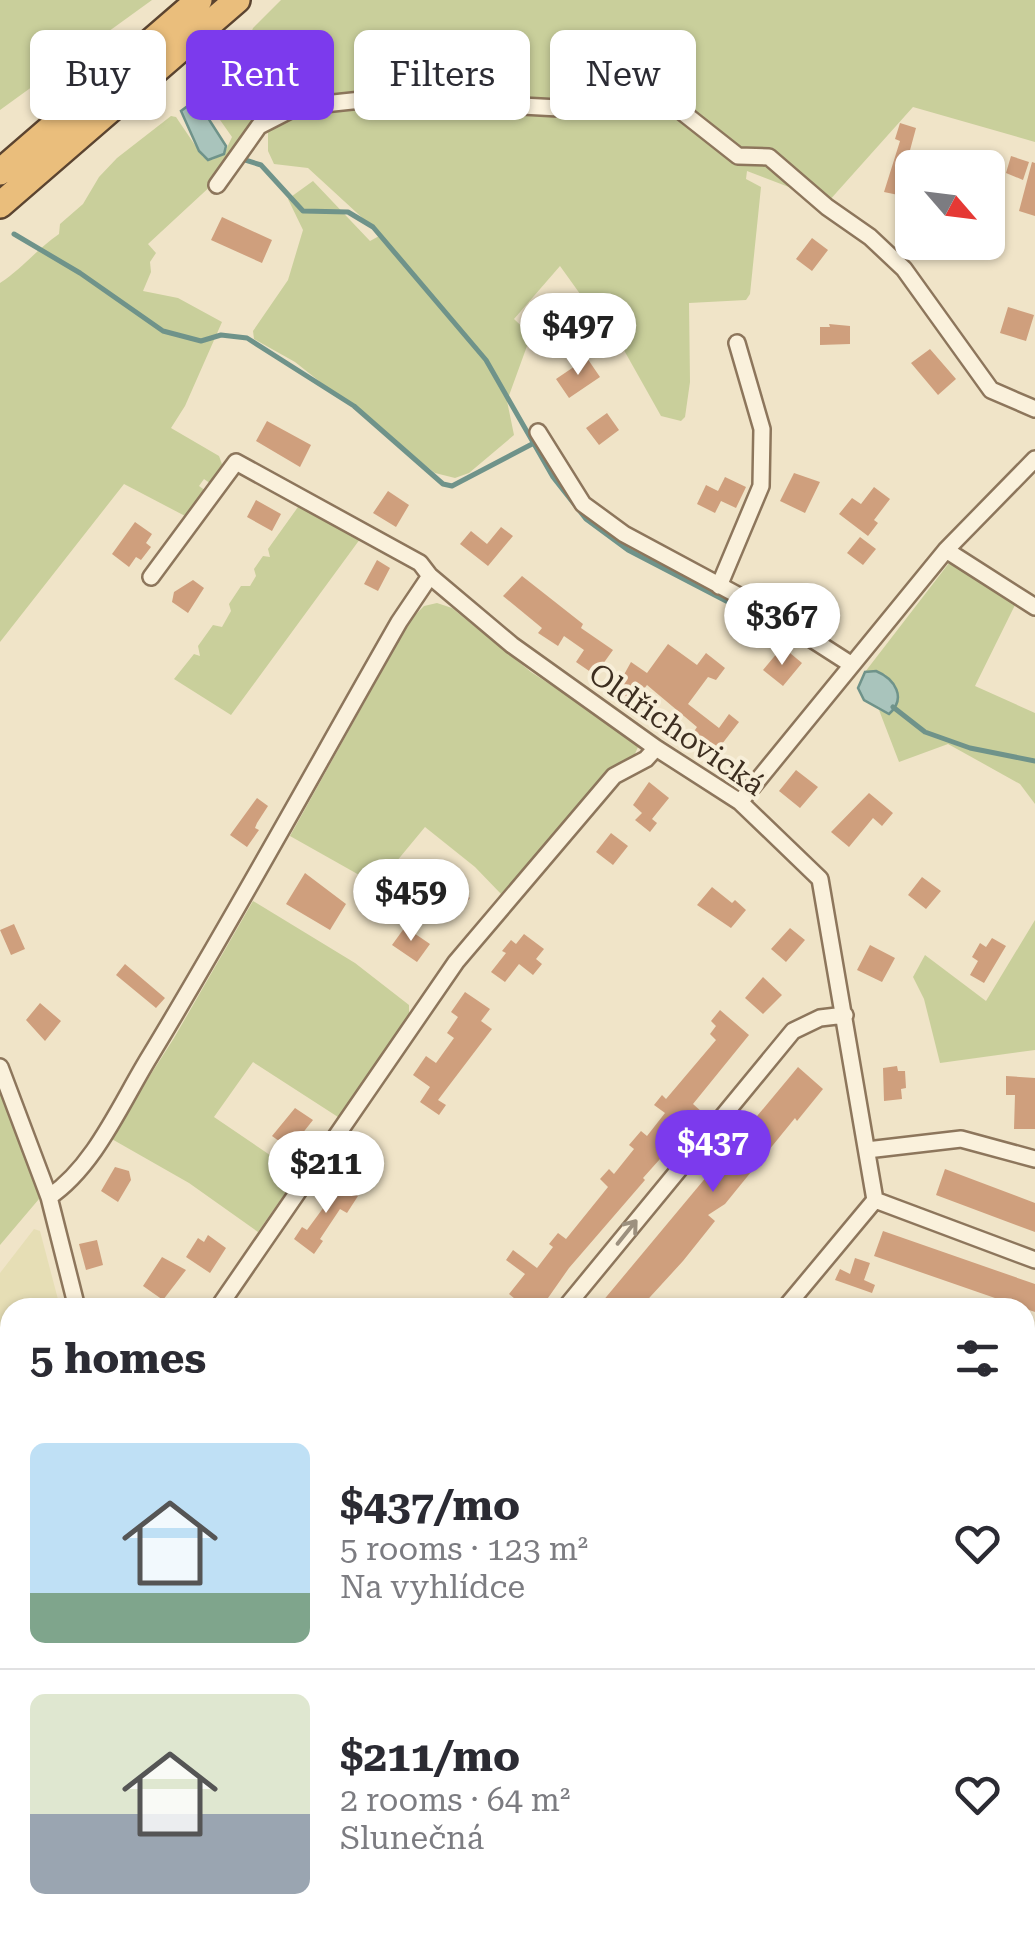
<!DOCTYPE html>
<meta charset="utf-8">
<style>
:root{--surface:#fff;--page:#f2f2f3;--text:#2b2b33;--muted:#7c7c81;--line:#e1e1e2;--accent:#7c3aed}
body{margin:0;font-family:"Roboto Serif",serif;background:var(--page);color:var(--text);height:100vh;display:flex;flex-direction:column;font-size:38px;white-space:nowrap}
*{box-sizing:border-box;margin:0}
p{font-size:32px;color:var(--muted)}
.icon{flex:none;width:55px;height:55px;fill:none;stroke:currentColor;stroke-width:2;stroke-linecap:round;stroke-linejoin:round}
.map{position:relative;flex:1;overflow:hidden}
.panel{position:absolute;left:0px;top:1298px;width:1035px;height:642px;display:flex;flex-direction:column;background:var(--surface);border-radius:30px 30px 0 0;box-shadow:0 2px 8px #0004}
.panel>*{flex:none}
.banner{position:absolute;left:30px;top:30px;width:975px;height:90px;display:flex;gap:20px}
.needle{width:65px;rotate:118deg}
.buttons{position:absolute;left:895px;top:150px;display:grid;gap:20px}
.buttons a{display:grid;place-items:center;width:110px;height:110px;border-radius:15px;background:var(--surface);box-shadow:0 2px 8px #0004;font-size:50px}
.price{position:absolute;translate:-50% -85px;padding:0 22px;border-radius:35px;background:#fff;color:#222;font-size:32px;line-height:65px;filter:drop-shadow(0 2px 5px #0008)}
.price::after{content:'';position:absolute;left:50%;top:60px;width:30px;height:22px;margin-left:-15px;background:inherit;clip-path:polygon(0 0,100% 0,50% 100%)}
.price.selected{background:var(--accent);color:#fff}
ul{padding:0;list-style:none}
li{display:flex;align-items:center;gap:30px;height:250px;padding:0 30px}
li+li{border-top:2px solid var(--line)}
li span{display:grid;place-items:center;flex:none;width:280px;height:200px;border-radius:15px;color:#555}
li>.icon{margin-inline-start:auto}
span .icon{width:120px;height:120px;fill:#fffc;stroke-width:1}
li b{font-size:42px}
h2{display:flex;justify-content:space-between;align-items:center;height:120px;padding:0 30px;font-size:42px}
.pill{padding:0 35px;border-radius:15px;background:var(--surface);box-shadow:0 2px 8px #0004;font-size:35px;line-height:90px}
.pill.selected{background:var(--accent);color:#fff}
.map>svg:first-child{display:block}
.farmland{fill:#e6deb5}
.green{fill:#c9cf9b}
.water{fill:#a9c4bc;stroke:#6f938a;stroke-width:2.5}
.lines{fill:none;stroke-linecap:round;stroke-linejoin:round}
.stream{stroke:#6f938a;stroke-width:5}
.building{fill:#cf9f7d}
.minor-casing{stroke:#8d765c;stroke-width:20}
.trunk-casing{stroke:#5b4430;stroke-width:30}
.minor{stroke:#faf1dc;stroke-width:15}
.trunk{stroke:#eabe7c;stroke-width:25}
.oneway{stroke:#9c907e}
.labels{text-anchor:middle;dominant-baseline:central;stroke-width:8;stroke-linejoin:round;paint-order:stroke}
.street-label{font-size:30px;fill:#3d2e20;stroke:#f7eed8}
</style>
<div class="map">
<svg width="1035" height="1939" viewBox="0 0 1035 1939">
<rect width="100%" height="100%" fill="#f0e4c8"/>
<path class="farmland" d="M34 1229 40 1231 60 1307 10 1308V1497L0 1504V1273Z
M156 1930H305L299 1939H150Z"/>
<path class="green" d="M0 0H152L0 110Z
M281 0H1035V142L913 107 828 202 747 171 746 179 761 187 750 294 746 300 689 303 690 382 685 417 681 421 661 416 607 320 598 319 560 266 514 319 531 335 507 401 514 435 469 473 455 478 435 473 295 362 254 339 253 331 288 280 303 230 288 199 313 181 370 241 381 235 308 168 274 164 268 151V131L300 111 429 102 356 91 354 94 291 103 215 182 148 244 156 253 150 262 151 272 143 291 178 298 222 322 185 406 171 428 219 456 223 467 211 484 204 479 199 486 206 491 187 517 124 484 0 642V283C23 268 37 249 59 234L60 224 83 204 99 177 117 158 171 116 176 117 203 157 212 160 224 154 232 137 206 100 211 83 246 46 253 28Z
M303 500 363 535 231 715 174 679 194 654 200 656 198 646 213 625 222 627 231 611 229 604 241 586H250L256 576 254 569 263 556 270 557 268 549Z
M949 563 1016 603 975 686 1035 713V804L1020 784 948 744 899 762 879 710 889 714 886 675 876 671 865 672Z
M437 603 452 608 531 672 622 731 636 741 638 747 634 756 603 775 502 895 475 867 425 827 377 885 290 836 411 619 424 606Z
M253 901 355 963 409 1005V1015L404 1025 338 1117 253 1062 214 1117 295 1172 292 1176 295 1179 258 1232 189 1183 110 1138 174 1038Z
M1035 920V1050L940 1063 924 999 913 977 925 955 986 1001Z
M0 1087 39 1188V1199L0 1245Z
M676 1930H750V1939H675Z"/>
<path class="water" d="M193 102 201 107 226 146 224 154 208 160 199 151 181 111Z
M876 671C895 679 907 698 889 714L864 700 858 688 865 672Z"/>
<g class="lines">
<path class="stream" d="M242 159 261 165 303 211 348 212 373 227 486 360 553 477 586 519 628 550 799 639
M14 234 80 273 163 331 201 341 221 335 247 338 354 406 443 484 452 486 534 443
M893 707 925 732 970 748 1035 761
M713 1930 714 1939"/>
</g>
<path class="building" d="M900 123 916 128 906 165 913 167 903 196 884 192 900 141 895 139Z
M1011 156 1029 162 1023 180 1006 173Z
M1032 162 1035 163V216L1019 211Z
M222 217 272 240 262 263 211 240Z
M812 238 828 250 812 271 796 259Z
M1008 307 1034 315 1026 341 1000 333Z
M829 324 850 326V344L820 345V327H830Z
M930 349 956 379 938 395 911 363Z
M587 358 600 377 569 398 556 379Z
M607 413 619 430 599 445 586 428Z
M267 421 311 445 300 467 256 441Z
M794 473 820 482 805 513 780 501Z
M725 477 746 487 736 508 721 501 715 513 697 504 706 485 718 491Z
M874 487 890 499 874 520 878 523 868 536 839 514 852 498 861 504Z
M388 491 409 505 396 527 373 513Z
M256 500 281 514 272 531 247 517Z
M135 522 152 534 146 543 151 547 141 560 136 557 129 567 112 554Z
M501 527 513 536 488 566 460 544 471 531 487 544Z
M860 537 876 549 863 565 847 553Z
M377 560 390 568 378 591 364 584Z
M522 576 583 624 581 628 613 650 595 675 576 662 584 650 564 636 558 646 538 633 542 628 503 596Z
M193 580 204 588 188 613 172 602 174 592Z
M668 644 697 665 706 653 725 668 716 680 708 677 688 704 719 728 729 714 739 722 715 753 693 733 697 727 647 685 634 702 616 689 631 662 647 673Z
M778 652 786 658 790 653 802 663 783 686 763 670Z
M796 770 818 787 800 808 779 791Z
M649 782 669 798 652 819 657 823 650 832 635 820 642 813 633 805Z
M869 793 893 813 882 826 873 818 849 847 831 832Z
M257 798 268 806 257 823 255 828 259 830 247 847 230 835Z
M611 833 628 846 613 865 596 852Z
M305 873 346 904 330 930 286 904Z
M922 877 941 891 926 909 908 895Z
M453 884 470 898 460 909 433 912 423 904 439 885Z
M712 887 732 903 735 900 746 910 731 928 697 905Z
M14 924 25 949 11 955 0 930Z
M405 927 430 944 417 962 392 945Z
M790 928 805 940 786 962 771 949Z
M524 934 544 949 536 959 542 964 533 975 519 964 505 982 491 972 506 953 502 951 511 940 516 944Z
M992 938 1006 946 984 983 970 975 978 961 972 957 980 943 986 947Z
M870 945 895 958 882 982 857 970Z
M125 964 165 998 156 1008 116 975Z
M763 977 782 995 763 1014 745 998Z
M465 992 490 1009 481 1021 492 1029 438 1100 446 1105 439 1115 420 1102 430 1087 413 1075 426 1056 436 1063 454 1038 447 1033 458 1017 451 1012Z
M40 1003 61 1021 45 1041 26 1020Z
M720 1010 749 1035 693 1104 702 1112 643 1178 645 1180 569 1268 541 1308H526L509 1294 525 1274 506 1260 513 1250 537 1268 553 1247 549 1244 558 1233 566 1239 608 1187 600 1179 609 1169 614 1174 634 1149 629 1145 641 1131 647 1136 665 1113 654 1105 662 1095 666 1099 716 1040 710 1034 716 1026 711 1021Z
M897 1066 898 1071H905L906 1088 901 1089 902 1099 884 1101 883 1068Z
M798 1067 823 1089 797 1121 795 1118 725 1204 708 1215 715 1221 683 1261 640 1308H597Z
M1006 1076 1035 1078V1129H1014L1015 1095H1006Z
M295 1108 313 1120 290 1149 272 1136Z
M115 1167 129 1171 131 1180 118 1202 101 1191Z
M945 1169 1035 1203V1232L936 1195Z
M335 1180 358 1196 347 1213 340 1209 320 1239 323 1241 314 1254 294 1239 302 1227 307 1230 329 1200 323 1196Z
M883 1231 1035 1284V1312L874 1256Z
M208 1235 226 1248 210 1273 186 1257 198 1238 204 1242Z
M97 1240 103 1265 86 1270 79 1244Z
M162 1257 186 1270 163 1300 143 1286Z
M855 1258 870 1263 864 1280 875 1285 872 1293 835 1280 840 1269 850 1274Z"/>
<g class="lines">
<defs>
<path id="minor" d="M217 185 259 126 296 107 380 98 559 108 667 100 738 156 769 157 827 207 870 237 904 269 991 390 1035 409
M538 432 583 504 624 534 771 613 852 665
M946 550 1035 607
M151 577 236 462 420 563 430 576 512 645 656 748 740 802 820 879 875 1200
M719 586 761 486 762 429 737 343
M740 802 946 550 1035 459
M0 1067 49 1197 77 1308
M867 1150 961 1139 1035 1159
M49 1197C95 1166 121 1103 150 1056 236 914 316 767 399 622L430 576
M875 1200 1035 1260
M218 1308 456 962 614 776 646 759 656 748
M565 1308 793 1031 820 1018 845 1015
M785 1308 875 1200
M1025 1481 1035 1487
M0 1542 10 1532
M1025 1697 1035 1682
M1025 1757 1035 1764
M318 1939 320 1930"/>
<path id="trunk" d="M0 172 199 0
M0 205 237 0"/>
</defs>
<use href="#minor" class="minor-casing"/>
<use href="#trunk" class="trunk-casing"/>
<use href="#minor" class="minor"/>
<use href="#trunk" class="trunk"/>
</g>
<defs><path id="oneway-shaft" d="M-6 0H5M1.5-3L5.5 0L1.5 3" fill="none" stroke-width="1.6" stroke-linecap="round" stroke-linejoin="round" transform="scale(2.5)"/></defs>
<use class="oneway" href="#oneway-shaft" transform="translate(627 1232) rotate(-51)"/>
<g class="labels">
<g class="street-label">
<text transform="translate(677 729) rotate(35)">Oldřichovická</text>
</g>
</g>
</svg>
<div class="buttons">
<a><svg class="needle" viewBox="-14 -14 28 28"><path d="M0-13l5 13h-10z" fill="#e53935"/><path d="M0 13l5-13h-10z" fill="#7c7c81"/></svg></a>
</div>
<b class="price" style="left:578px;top:378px">$497</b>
<b class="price" style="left:782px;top:668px">$367</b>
<b class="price" style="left:411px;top:944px">$459</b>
<b class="price selected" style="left:713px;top:1195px">$437</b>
<b class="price" style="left:326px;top:1216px">$211</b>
<div class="banner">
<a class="pill">Buy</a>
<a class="pill selected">Rent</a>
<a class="pill">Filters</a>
<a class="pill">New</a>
</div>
<section class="panel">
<h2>5 homes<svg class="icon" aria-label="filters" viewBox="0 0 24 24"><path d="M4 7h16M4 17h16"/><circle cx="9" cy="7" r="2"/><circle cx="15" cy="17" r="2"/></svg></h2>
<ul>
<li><span style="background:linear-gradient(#bfe0f5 75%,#7fa58c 0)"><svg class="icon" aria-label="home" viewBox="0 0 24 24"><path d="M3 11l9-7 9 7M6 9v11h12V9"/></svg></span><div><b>$437/mo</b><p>5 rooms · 123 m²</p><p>Na vyhlídce</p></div><svg class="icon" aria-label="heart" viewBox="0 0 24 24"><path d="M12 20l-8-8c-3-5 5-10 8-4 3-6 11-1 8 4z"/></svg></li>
<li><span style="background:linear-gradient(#dfe7d0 60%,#9aa5b1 0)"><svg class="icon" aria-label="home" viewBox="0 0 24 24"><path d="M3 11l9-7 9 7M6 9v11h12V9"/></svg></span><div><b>$211/mo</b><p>2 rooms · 64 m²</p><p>Slunečná</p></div><svg class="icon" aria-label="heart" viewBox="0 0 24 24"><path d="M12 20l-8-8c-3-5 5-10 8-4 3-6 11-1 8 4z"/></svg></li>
</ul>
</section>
</div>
